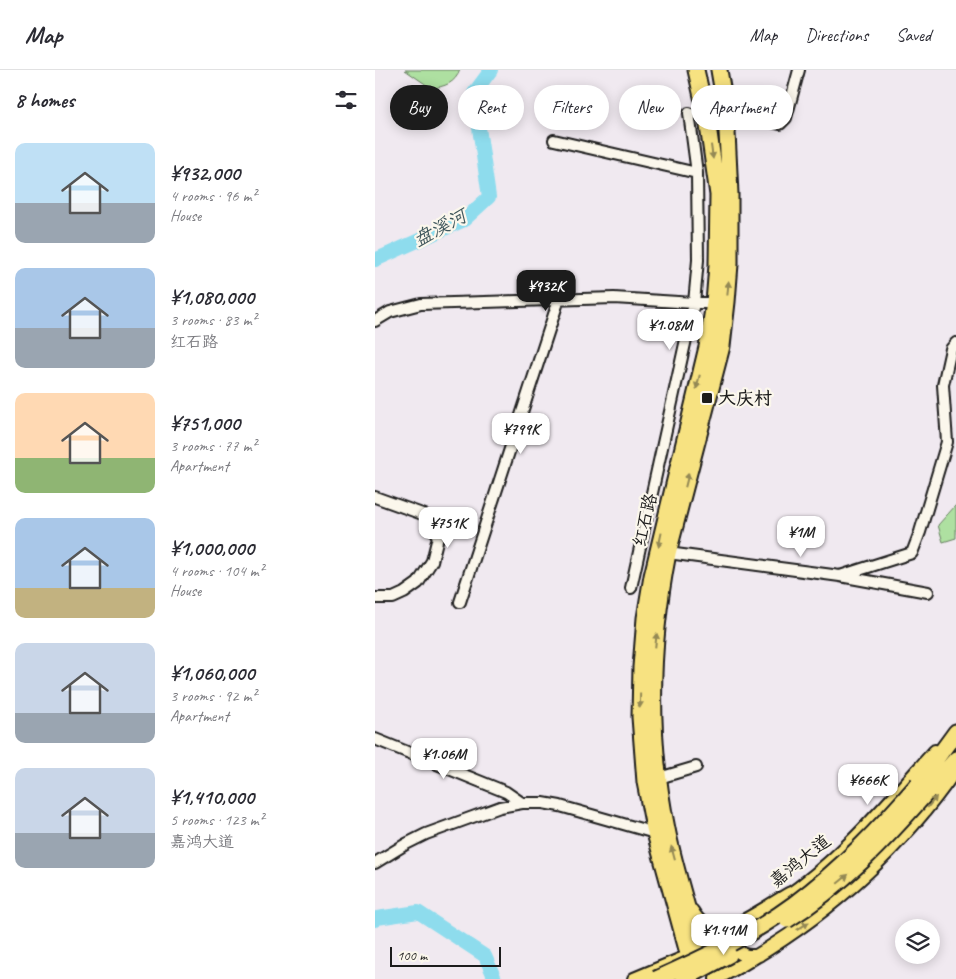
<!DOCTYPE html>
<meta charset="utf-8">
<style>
:root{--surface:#fff;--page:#f2f2f3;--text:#2b2b33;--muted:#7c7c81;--line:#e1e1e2;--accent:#1c1c1c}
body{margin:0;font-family:Caveat,"LXGW WenKai TC",sans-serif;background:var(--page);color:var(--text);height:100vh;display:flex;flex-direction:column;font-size:19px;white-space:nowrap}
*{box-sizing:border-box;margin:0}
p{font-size:16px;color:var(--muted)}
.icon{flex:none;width:28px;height:28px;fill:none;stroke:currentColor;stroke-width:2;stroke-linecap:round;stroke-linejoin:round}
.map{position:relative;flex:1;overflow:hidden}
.side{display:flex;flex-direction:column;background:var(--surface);width:375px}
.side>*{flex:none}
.guide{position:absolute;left:15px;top:15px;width:475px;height:45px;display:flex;gap:10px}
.controls{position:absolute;left:520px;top:849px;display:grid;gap:10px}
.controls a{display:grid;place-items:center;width:45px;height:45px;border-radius:50%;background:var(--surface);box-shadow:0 2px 12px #0003;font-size:25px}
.scale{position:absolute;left:15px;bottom:12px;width:111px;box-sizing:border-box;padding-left:5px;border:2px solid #1c1c1c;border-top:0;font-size:14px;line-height:18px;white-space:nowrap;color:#1c1c1c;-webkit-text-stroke:4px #fbf7ec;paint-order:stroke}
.price{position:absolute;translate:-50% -42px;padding:0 11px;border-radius:10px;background:#fff;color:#222;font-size:16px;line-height:32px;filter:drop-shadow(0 1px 2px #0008)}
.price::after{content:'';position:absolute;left:50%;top:30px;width:15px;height:11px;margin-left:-8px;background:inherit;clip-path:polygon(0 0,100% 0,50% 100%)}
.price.current{background:var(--accent);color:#fff}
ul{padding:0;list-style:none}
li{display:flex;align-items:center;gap:15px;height:125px;padding:0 15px}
li span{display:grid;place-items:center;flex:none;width:140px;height:100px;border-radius:10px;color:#555}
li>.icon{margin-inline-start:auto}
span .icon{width:60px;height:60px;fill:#fffc;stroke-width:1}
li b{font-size:21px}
h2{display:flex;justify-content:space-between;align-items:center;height:60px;padding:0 15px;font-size:21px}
.chip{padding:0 18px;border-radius:22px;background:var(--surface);box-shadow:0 2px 12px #0003;font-size:18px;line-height:45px}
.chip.current{background:var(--accent);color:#fff}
header{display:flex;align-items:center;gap:30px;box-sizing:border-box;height:70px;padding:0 25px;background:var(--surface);border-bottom:1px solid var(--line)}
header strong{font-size:24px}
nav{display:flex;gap:28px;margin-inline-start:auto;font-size:18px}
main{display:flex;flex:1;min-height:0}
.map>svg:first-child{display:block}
.green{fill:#aee0a1;stroke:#657e5e}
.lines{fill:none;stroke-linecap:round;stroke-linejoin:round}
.river{stroke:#8edced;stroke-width:14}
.minor-casing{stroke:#1c1c1c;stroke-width:14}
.major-casing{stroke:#1c1c1c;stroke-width:16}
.highway-casing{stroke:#1c1c1c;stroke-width:19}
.minor{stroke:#fbf7ec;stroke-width:10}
.major{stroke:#f7e281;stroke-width:12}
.highway{stroke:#f7e281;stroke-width:15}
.highway-bridge-casing{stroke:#1c1c1c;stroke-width:19;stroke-linecap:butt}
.highway-bridge{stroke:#f7e281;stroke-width:15}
.oneway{fill:#948954}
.poi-dot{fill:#1c1c1c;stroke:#fbf7ec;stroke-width:2}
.labels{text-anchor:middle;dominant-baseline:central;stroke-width:4.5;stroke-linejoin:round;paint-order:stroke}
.poi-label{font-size:18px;font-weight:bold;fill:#1c1c1c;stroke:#fbf7ec;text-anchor:start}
.street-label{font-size:18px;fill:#1c1c1c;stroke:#fbf7ec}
.water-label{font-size:19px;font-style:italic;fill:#3e565b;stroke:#fbf7ec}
</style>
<header>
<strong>Map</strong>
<nav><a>Map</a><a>Directions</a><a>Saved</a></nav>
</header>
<main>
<section class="side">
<h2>8 homes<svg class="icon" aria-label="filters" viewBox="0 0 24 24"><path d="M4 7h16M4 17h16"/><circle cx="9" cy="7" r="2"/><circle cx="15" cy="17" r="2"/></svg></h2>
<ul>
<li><span style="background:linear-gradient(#bfe0f5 60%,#9aa5b1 0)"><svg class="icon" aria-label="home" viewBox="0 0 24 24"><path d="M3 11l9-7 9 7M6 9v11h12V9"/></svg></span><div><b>¥932,000</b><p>4 rooms · 96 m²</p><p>House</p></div></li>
<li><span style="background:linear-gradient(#a9c7e8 60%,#9aa5b1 0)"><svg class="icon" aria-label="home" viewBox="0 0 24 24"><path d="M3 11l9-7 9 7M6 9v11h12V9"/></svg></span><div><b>¥1,080,000</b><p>3 rooms · 83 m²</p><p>红石路</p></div></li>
<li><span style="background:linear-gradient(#ffd9b3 65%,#8fb573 0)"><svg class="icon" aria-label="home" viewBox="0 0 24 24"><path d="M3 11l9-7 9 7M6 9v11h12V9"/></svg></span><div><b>¥751,000</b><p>3 rooms · 77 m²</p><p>Apartment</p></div></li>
<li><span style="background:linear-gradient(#a9c7e8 70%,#c2b280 0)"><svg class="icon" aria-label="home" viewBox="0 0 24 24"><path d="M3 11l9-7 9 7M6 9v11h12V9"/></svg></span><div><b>¥1,000,000</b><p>4 rooms · 104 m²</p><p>House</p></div></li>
<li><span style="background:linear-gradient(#c9d6e8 70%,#9aa5b1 0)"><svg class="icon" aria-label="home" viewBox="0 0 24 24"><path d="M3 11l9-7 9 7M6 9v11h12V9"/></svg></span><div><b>¥1,060,000</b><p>3 rooms · 92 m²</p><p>Apartment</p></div></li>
<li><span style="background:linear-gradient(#c9d6e8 65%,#9aa5b1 0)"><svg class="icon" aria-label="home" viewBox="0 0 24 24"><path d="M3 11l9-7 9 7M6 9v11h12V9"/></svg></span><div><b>¥1,410,000</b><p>5 rooms · 123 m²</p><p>嘉鸿大道</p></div></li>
</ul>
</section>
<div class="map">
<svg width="581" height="909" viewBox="0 0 581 909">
<rect width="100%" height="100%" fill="#f0e9f0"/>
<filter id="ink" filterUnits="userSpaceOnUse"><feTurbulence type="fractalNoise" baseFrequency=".02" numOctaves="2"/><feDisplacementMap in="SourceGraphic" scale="10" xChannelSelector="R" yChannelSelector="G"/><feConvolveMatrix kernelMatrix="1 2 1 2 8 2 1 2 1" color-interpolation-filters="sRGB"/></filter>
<g filter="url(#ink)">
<path class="green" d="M30 0H85C80 13 70 17 56 18Z
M581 435V468L568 472 563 455Z"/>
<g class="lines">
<path class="river" d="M0 190 89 150 114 127 99 23 116 0
M0 850 2 848 43 842 110 886 120 909"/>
<defs>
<path id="minor" d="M351 41 405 54 411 48 424 0
M179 70 322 103
M0 251 15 242 46 234 239 228 319 233H339
M0 427 50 445 63 467 57 491 43 513 29 523 18 528H0
M293 483 465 506 553 522
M465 506 537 483 545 462 572 372 568 315 576 279 581 273
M256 518 319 233 323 190 322 103 314 43
M85 532 184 229
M0 669 131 722 147 733
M284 708 321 697
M0 793 31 774 51 764 125 737 147 733H168L185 736 280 763"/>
<path id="major" d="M407 830C466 790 512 734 560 681
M361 863 359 873C363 885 372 888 384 885
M259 909 314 886 361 861
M341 909C438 858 519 789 581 699"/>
<path id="highway" d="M543 714 581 662
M553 721 581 689
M316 842C322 853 335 864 348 861 365 858 399 834 415 825
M324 881C314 841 300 800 292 759 273 668 275 575 293 483L347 276 352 232 355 194V124L351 41 344 0
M319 905 280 763 270 712 265 647 266 597 270 548 277 506 332 277 339 233 342 195 343 125 332 49 321 0"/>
</defs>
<use href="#minor" class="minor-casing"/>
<use href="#major" class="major-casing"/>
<use href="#highway" class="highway-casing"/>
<use href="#minor" class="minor"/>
<use href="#major" class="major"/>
<use href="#highway" class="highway"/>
<defs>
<path id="highway-bridge" d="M412 850C467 816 511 769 553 721
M281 909C329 888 377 865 419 834 466 799 505 758 543 714
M309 909 354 885"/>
</defs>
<use href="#highway-bridge" class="highway-bridge-casing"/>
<use href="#highway-bridge" class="highway-bridge"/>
</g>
<defs><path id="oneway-solid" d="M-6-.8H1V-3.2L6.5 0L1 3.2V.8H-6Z" transform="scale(1.25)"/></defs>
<g class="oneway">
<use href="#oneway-solid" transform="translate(337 82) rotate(82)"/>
<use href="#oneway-solid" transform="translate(353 218) rotate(-85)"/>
<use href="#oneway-solid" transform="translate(323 312) rotate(104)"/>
<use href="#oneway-solid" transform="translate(312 410) rotate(-76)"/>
<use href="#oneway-solid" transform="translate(285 470) rotate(102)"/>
<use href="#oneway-solid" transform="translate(281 570) rotate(-84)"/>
<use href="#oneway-solid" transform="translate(265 631) rotate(91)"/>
<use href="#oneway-solid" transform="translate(557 732) rotate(-51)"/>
<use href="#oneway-solid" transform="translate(298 783) rotate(-105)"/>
<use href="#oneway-solid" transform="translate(468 809) rotate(-40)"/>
<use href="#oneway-solid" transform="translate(428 856) rotate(-33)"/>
</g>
</g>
<rect class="poi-dot" x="326" y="322" width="12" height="12" rx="2.5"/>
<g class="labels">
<g class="poi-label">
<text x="343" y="328">大庆村</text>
</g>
<g class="street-label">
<text transform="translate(270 450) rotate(-77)">红石路</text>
<text transform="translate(425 791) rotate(-39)">嘉鸿大道</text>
</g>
<g class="water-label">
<text transform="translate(65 158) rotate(-28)">盘溪河</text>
</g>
</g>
</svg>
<div class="controls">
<a><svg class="icon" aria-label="layers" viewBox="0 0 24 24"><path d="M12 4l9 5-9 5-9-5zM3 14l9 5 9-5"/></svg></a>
</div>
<div class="scale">100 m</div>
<b class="price current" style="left:171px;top:242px">¥932K</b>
<b class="price" style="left:295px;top:281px">¥1.08M</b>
<b class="price" style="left:146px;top:385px">¥799K</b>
<b class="price" style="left:73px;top:479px">¥751K</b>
<b class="price" style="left:426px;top:488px">¥1M</b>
<b class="price" style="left:69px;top:710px">¥1.06M</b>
<b class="price" style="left:493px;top:736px">¥666K</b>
<b class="price" style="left:349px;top:886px">¥1.41M</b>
<div class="guide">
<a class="chip current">Buy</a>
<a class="chip">Rent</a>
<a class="chip">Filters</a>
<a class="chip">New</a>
<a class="chip">Apartment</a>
</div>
</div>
</main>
